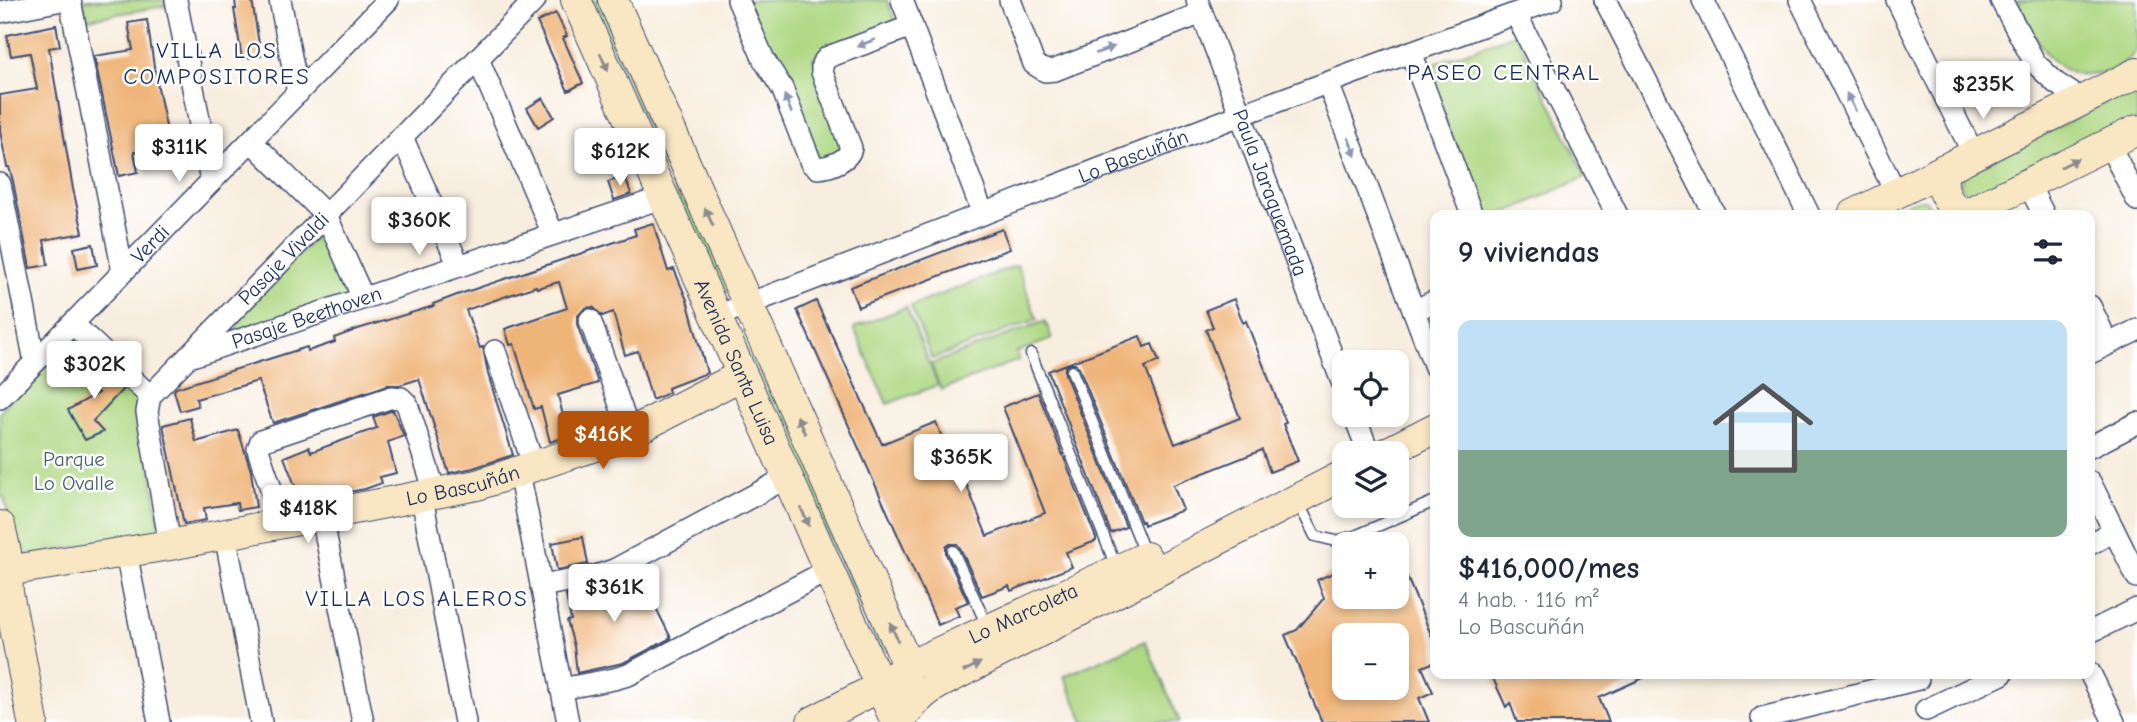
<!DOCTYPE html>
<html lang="es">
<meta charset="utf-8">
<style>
:root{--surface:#fff;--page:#f6f6f7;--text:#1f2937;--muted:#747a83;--line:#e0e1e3;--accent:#b45309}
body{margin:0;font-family:"Comic Neue",sans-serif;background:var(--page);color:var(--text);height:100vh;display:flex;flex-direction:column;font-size:26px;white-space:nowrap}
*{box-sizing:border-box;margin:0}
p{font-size:23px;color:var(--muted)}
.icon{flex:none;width:38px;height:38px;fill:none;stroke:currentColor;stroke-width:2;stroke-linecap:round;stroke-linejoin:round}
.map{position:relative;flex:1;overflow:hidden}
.drawer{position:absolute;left:1430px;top:210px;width:665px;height:469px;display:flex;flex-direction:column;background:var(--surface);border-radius:14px;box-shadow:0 4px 10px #0003}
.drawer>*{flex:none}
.tools{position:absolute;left:1332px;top:350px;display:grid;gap:14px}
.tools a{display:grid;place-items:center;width:77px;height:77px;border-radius:14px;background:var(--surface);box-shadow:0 4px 10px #0003;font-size:35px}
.price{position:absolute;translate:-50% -60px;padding:0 16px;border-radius:7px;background:#fff;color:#222;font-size:23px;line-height:46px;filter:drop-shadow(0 2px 4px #0008)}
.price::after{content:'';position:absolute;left:50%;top:42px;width:21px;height:16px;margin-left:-10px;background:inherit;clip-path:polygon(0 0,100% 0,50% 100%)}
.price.selected{background:var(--accent);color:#fff}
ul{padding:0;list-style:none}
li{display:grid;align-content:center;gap:14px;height:371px;padding:0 28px}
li+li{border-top:2px solid var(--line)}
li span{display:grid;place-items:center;height:217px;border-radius:14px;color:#555}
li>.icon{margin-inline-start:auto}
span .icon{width:126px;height:126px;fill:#fffc;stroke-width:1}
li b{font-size:30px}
h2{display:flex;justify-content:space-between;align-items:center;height:84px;padding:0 28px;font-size:30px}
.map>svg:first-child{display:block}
.green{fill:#afd883;stroke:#658470;stroke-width:2}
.building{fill:#efb477;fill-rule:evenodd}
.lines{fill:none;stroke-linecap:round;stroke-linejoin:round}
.lane-casing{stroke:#3c4c71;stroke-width:13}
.street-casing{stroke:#3c4c71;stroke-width:24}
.secondary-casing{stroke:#3c4c71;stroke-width:32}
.lane{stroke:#fff;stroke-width:10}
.street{stroke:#fff;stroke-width:21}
.secondary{stroke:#f9e7c3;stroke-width:30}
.oneway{fill:#8d97ae}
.oneway2{fill:#8a8b90}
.labels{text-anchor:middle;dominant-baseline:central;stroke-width:5;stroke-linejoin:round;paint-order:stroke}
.street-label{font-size:21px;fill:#1b2f5e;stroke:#fff}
.park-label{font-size:21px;fill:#476269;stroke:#fff}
.neighbourhood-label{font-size:23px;letter-spacing:2px;fill:#1b2f5e;stroke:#fff}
</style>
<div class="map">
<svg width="2137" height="722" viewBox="0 0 2137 722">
<rect width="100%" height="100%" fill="#fff"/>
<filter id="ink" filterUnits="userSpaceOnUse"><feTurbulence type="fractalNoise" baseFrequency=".0143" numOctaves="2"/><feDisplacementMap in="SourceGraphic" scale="14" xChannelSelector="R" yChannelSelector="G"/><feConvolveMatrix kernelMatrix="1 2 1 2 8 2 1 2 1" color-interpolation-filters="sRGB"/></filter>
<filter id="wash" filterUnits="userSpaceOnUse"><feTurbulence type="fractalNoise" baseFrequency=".00686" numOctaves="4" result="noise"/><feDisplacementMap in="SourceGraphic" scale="28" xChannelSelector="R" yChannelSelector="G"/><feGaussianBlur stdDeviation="1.57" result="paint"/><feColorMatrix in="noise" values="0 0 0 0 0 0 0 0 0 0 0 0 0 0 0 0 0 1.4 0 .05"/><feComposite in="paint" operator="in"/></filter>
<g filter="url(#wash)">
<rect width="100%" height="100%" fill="#f8eedf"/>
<path class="green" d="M83 0H165L166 6 87 19Z
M591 0H607L734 289 720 294Z
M743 0H887L896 23 895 26 813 58 847 149 821 163Z
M2017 0H2137V49C2130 61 2116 70 2103 73 2051 85 2036 37 2017 0Z
M1516 33 1586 177 1501 215H1484L1424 68Z
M2137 87V119L1969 198 1960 183 1963 175Z
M1915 200H1926L1931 210 1928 215H1884Z
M323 229 356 297 214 340Z
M1017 265 1037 319 932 359 911 306Z
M906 307 938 385 887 404 854 328Z
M1045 321 1052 339 1017 352 1019 360 941 390 931 364Z
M751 328 894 646 881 652 737 334Z
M72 333 141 398 160 532 15 558 16 546 4 498 0 494V412Z
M1145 641 1180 722H1084L1064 676Z"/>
<g id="blocks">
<path class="building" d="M235 0H252L261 56 242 59 234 9H236Z
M556 13 567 36 563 38 583 83 568 91 537 22Z
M147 20 155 73 170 146 134 152 138 172 119 176 94 56 133 50 128 23Z
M56 25 60 46 49 48 73 189 83 233 44 240 48 265 30 268 13 181 9 167H7L0 131V95L37 89 30 53 11 56 7 35Z
M543 98 554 117 538 127 527 108Z
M625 176 631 194 614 200 608 182Z
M653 223 668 271 674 269 687 300 707 373 668 388 669 393 652 400 638 351 625 355 613 312 602 316 593 307 585 308 577 317V324L598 383 558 395 568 436 550 442 541 407 534 409 514 344 510 345 505 329 567 308 559 282 537 288 536 286 466 310 480 348 483 347 488 374 513 455 473 468 449 473 419 379 400 385H388L273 423 258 381 196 399 198 406 180 411 174 391 176 388 307 347 308 351 335 342 334 338 358 329 434 306 433 304 457 295 636 235 634 229Z
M1002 229 1010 249 858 307 850 287Z
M93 244 97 265 78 269 74 248Z
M1234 299 1243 323 1246 321 1286 423 1283 424 1298 461 1270 472 1262 450 1173 485 1183 510 1144 525 1143 521 1141 522 1079 368 1076 364H1070L1065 367V374L1126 527 1111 533 1048 371 1140 336 1144 347 1152 344 1159 361 1145 367 1175 444 1240 418 1206 330 1213 327 1206 310Z
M816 301 882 444 936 422 945 445 950 443 987 536 1045 513 1003 407 1038 393 1096 538V541L1066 552 1072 567 1011 591 1009 586 982 596 960 548 957 544H950L946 547V554L968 602 955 607 959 616 938 625 797 310Z
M94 362 123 389 93 421 103 432 85 440 68 410 98 393 80 376Z
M393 410 404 436 388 442 396 473 380 477 382 483 365 489 339 494 337 489 301 501 284 457 309 447 311 452 377 428 373 417Z
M190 418 196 442 238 430 251 471 256 507 238 510 237 503 204 508 206 520 184 524 163 425Z
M583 537 588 564 557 570 552 543Z
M1397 553 1435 644V662L1422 667 1433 692 1419 698 1429 722H1322L1285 635 1297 630 1324 598 1317 580 1344 568V597H1396ZM1344 635H1396V688H1344Z
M638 572 671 638 623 663 577 673 574 646 567 621 571 620 566 595 598 589V592Z
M1491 674H1652L1599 698 1609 722H1517L1510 703 1506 707Z"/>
</g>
</g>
<g filter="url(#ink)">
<use href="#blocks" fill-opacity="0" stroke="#3c4c71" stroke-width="2"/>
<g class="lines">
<defs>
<path id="lane" d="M1031 354 1117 569
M1072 371 1146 556
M1297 500 1315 536 1336 541 1355 536 1435 501
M953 551 988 628"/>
<g id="street">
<path d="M70 0 123 272"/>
<path d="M176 0 211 181"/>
<path d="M280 0 298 93"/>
<path d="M738 0 764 60 782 88 811 163 818 168C830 167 848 161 851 148L822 72V64L828 57 912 26"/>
<path d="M902 0 983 214"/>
<path d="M1010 0 1034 64 1045 71 1055 70 1202 13"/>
<path id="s1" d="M1197 0 1344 387"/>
<path d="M1605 0 1715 215"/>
<path d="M1703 0 1809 215"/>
<path d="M1800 0 1896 193"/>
<path d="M1897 0 1974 155"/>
<path d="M2001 0 2035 63 2056 83 2082 100"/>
<path d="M0 12 62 0"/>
<path d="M1516 14 1617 215"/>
<path d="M1411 52 1472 215"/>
<path d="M478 59 553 234"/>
<path d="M1328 83 1435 367"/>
<path d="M402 137 459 266"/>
<path d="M251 141 326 215 363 298"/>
<path d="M2109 144 2137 200"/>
<path d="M2028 183 2044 215"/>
<path d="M0 184 35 362"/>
<path d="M2090 306 2108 344"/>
<path d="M1414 311 1435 301"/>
<path id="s2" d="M717 316 1240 115 1552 0"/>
<path d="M590 320 630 433"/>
<path d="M73 324 150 396"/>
<path d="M495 351 534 467"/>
<path d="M2090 353 2137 330"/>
<path id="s3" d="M192 356 664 197"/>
<path id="s4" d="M0 398 388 0"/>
<path d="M1354 415 1369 453"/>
<path d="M2090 447 2137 423"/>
<path d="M519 472 568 722"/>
<path d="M2090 482 2137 577"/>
<path d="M422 498 465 722"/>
<path d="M322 517 363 722"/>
<path d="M283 524 259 453 258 449 261 441 392 397 401 398 407 404 436 495"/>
<path d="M225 534 261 722"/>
<path d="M2090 544 2114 531"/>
<path id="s5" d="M170 545 147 412 150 396 535 0"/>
<path d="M126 552 159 722"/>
<path d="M541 586 596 576 614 570 788 477"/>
<path d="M2090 632 2137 609"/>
<path d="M2090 673 2114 722"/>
<path d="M561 689 614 679 628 675 829 570"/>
<path d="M1926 710 2002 674"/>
<path d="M1762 718 1918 679"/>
</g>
<g id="secondary">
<path id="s6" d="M576 0 896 722"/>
<path d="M613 0 901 650 907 667 898 722"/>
<path d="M1944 169C1940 190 1946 205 1965 215"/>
<path d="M1853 215 2137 73"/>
<path d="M1964 215 2137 130"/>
<path d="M1386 453 1435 428"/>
<path d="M0 526 6 552 8 592 33 722"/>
<path id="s7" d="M0 572 170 545 477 485 622 437 742 375"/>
<path id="s8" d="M812 722 881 686 907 667 1146 557"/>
<path d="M900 722C911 705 922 693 940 683L1344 475"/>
</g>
</defs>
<use href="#lane" class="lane-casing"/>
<use href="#street" class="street-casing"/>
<use href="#secondary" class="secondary-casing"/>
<use href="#lane" class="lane"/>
<use href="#street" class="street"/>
<use href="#secondary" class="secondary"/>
</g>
<defs><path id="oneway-solid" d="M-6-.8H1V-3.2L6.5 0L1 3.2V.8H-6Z" transform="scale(1.75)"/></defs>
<g class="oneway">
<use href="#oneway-solid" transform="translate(866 43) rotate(159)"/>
<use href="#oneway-solid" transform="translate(1105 50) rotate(-21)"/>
<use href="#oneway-solid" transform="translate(1851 102) rotate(-117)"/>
<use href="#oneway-solid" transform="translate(788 104) rotate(-111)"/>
<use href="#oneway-solid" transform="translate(1352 147) rotate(69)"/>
</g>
<g class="oneway2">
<use href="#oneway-solid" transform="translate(604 62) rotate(66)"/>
<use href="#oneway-solid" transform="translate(2069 163) rotate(-27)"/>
<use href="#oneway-solid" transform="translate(709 217) rotate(-114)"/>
<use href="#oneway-solid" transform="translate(801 425) rotate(-114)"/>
<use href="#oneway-solid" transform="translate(805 517) rotate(66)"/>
<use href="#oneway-solid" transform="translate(894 632) rotate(-114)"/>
<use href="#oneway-solid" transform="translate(972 667) rotate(-27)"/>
</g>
</g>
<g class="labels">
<g class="street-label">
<text stroke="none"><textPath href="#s2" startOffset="446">Lo Bascuñán</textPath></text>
<text stroke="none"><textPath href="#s1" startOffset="206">Paula Jaraquemada</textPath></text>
<text stroke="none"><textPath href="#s4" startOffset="215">Verdi</textPath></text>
<text stroke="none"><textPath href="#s5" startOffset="343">Pasaje Vivaldi</textPath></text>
<text stroke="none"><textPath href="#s3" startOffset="121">Pasaje Beethoven</textPath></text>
<text stroke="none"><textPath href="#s6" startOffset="396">Avenida Santa Luisa</textPath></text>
<text stroke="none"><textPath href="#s7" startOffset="471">Lo Bascuñán</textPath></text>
<text stroke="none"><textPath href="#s8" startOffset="238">Lo Marcoleta</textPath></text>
</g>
<g class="park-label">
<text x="74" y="459">Parque<tspan x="74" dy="24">Lo Ovalle</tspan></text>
</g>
<g class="neighbourhood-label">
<text x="217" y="50">VILLA LOS<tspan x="217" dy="26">COMPOSITORES</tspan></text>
<text x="1504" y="72">PASEO CENTRAL</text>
<text x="417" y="598">VILLA LOS ALEROS</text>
</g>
</g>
</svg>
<div class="tools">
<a><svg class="icon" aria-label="locate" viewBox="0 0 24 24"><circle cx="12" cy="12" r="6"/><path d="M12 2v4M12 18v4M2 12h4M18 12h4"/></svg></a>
<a><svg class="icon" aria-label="layers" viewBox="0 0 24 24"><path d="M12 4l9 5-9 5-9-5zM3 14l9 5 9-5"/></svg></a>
<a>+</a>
<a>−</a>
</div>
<b class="price" style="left:1983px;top:121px">$235K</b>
<b class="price" style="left:179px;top:184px">$311K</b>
<b class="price" style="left:620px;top:188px">$612K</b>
<b class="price" style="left:419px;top:257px">$360K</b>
<b class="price" style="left:94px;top:401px">$302K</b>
<b class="price selected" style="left:603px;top:471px">$416K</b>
<b class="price" style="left:961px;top:494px">$365K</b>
<b class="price" style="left:308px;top:545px">$418K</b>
<b class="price" style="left:614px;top:624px">$361K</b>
<section class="drawer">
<h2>9 viviendas<svg class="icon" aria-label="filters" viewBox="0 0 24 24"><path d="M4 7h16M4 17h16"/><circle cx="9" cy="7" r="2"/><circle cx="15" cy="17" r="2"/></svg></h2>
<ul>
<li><span style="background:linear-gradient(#bfe0f5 60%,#7fa58c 0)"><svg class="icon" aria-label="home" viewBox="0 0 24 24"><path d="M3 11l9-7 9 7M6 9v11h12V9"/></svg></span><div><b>$416,000/mes</b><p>4 hab. · 116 m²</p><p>Lo Bascuñán</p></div></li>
</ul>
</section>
</div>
